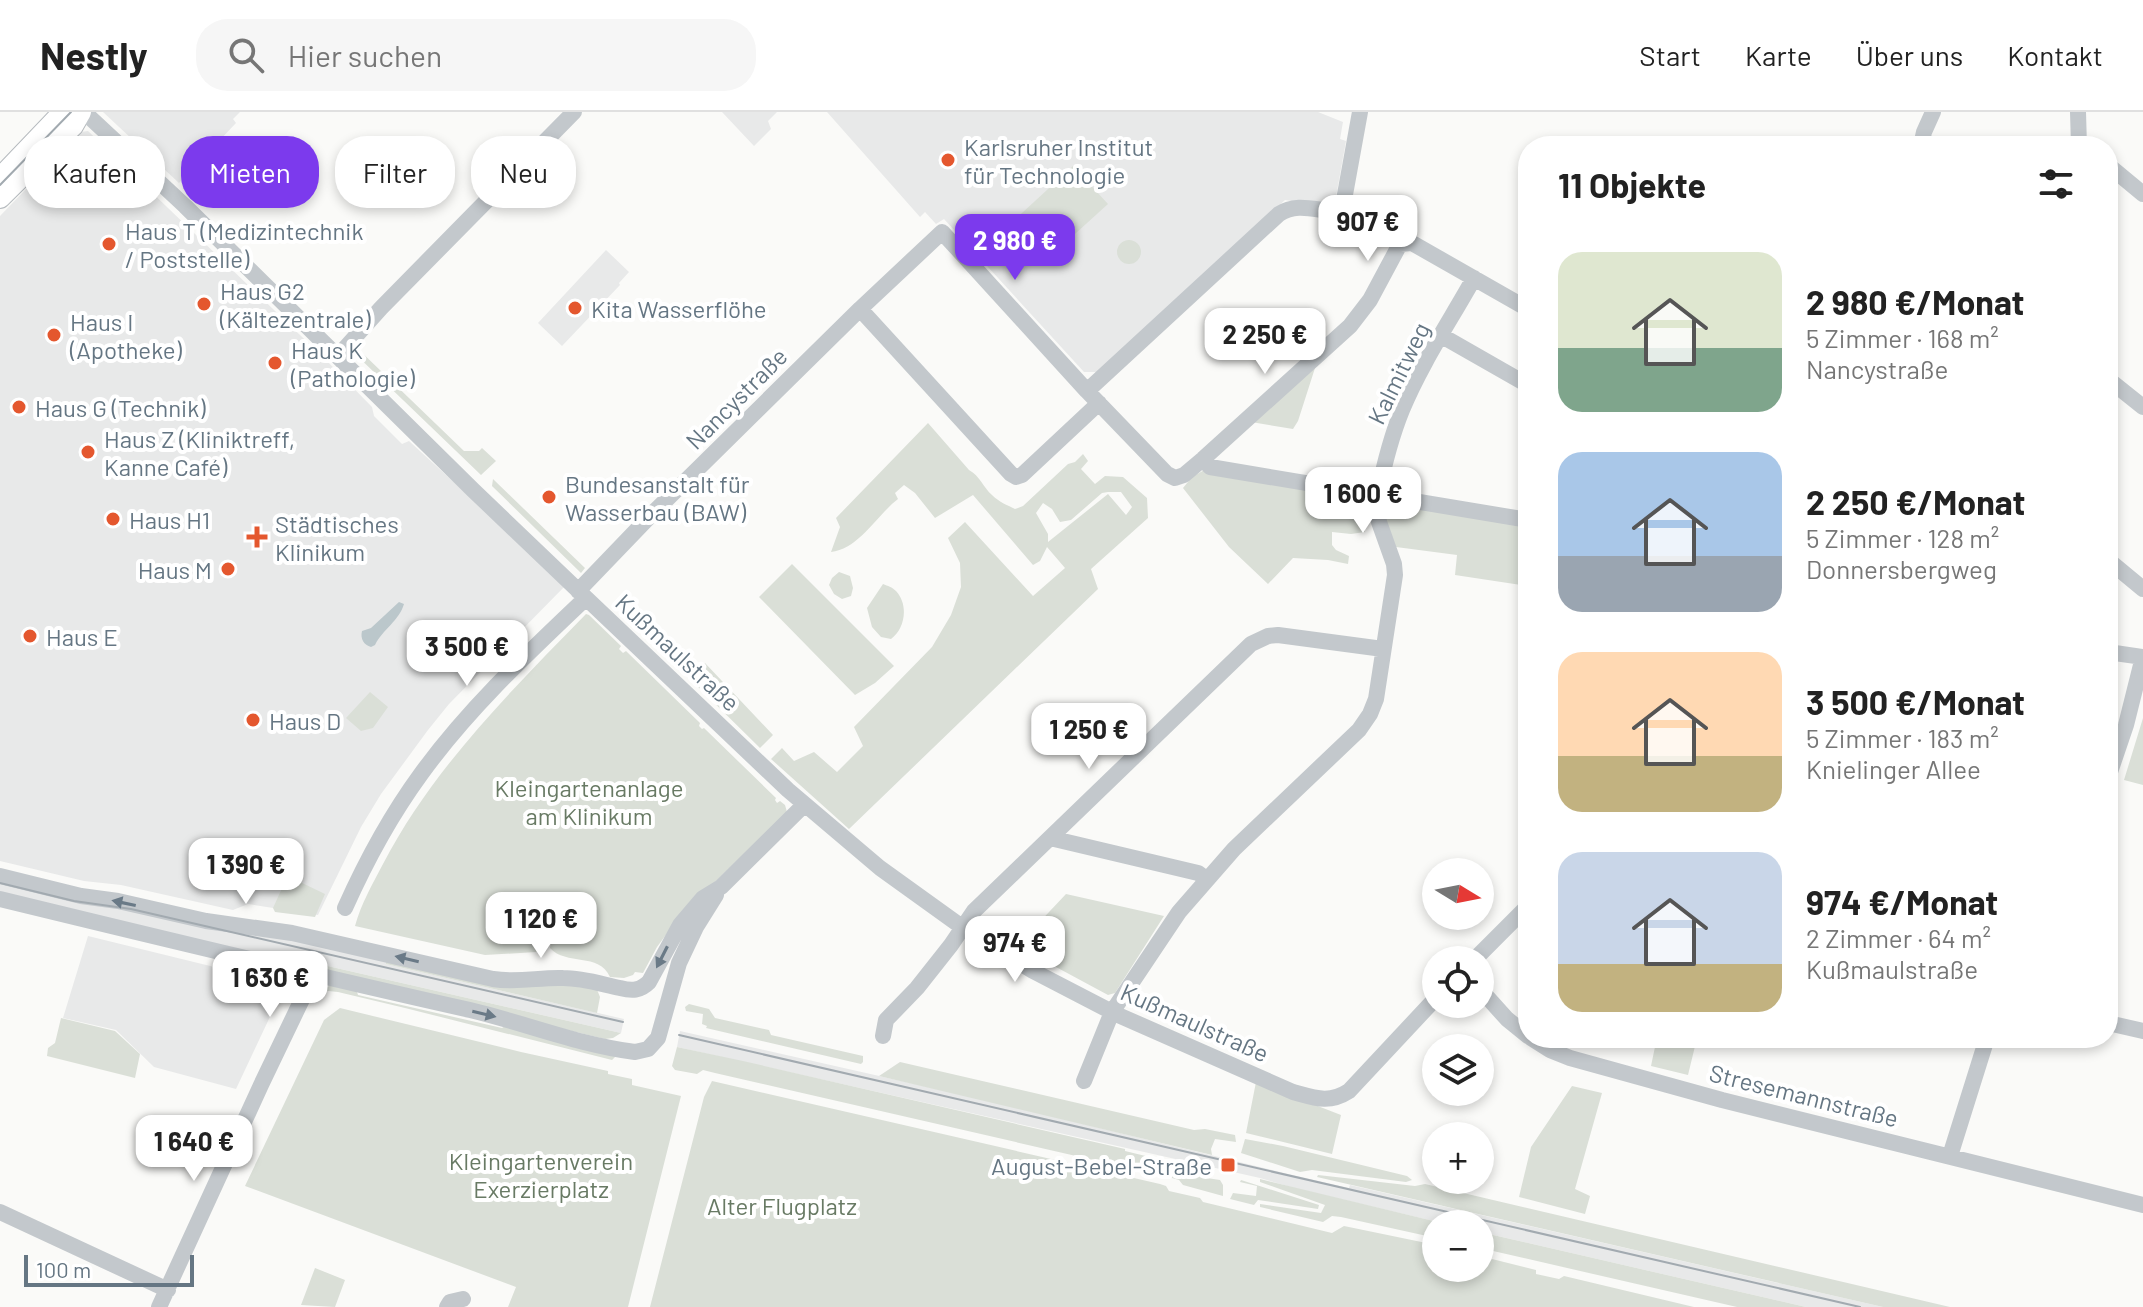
<!DOCTYPE html>
<html lang="de">
<meta charset="utf-8">
<style>
:root{--surface:#fff;--page:#f6f6f6;--text:#222;--muted:#767676;--line:#e0e0e0;--accent:#7c3aed}
body{margin:0;font-family:Barlow,sans-serif;background:var(--page);color:var(--text);height:100vh;display:flex;flex-direction:column;font-size:30px;white-space:nowrap}
*{box-sizing:border-box;margin:0}
p{font-size:26px;color:var(--muted)}
.icon{flex:none;width:44px;height:44px;fill:none;stroke:currentColor;stroke-width:2;stroke-linecap:round;stroke-linejoin:round}
.map{position:relative;flex:1;overflow:hidden}
.side{position:absolute;left:1518px;top:24px;width:600px;height:912px;display:flex;flex-direction:column;background:var(--surface);border-radius:32px;box-shadow:0 4px 12px #0003}
.side>*{flex:none}
.top-card{position:absolute;left:24px;top:24px;width:760px;height:72px;display:flex;gap:16px}
.needle{width:52px;rotate:100deg}
.tools{position:absolute;left:1422px;top:746px;display:grid;gap:16px}
.tools a{display:grid;place-items:center;width:72px;height:72px;border-radius:50%;background:var(--surface);box-shadow:0 4px 12px #0003;font-size:40px}
.scale{position:absolute;left:24px;bottom:20px;width:170px;box-sizing:border-box;padding-left:8px;border:4px solid #657683;border-top:0;font-size:22px;line-height:28px;white-space:nowrap;color:#657683;-webkit-text-stroke:6px #fff;paint-order:stroke}
.price{position:absolute;translate:-50% -68px;padding:0 18px;border-radius:16px;background:#fff;color:#222;font-size:26px;line-height:52px;filter:drop-shadow(0 2px 4px #0008)}
.price::after{content:'';position:absolute;left:50%;top:48px;width:24px;height:18px;margin-left:-12px;background:inherit;clip-path:polygon(0 0,100% 0,50% 100%)}
.price.selected{background:var(--accent);color:#fff}
ul{padding:0;list-style:none}
li{display:flex;align-items:center;gap:24px;height:200px;padding:0 40px}
li span{display:grid;place-items:center;flex:none;width:224px;height:160px;border-radius:24px;color:#555}
li>.icon{margin-inline-start:auto}
span .icon{width:96px;height:96px;fill:#fffc;stroke-width:1}
li b{font-size:34px}
h2{display:flex;justify-content:space-between;align-items:center;height:96px;padding:0 40px;font-size:34px}
.tag{padding:0 28px;border-radius:32px;background:var(--surface);box-shadow:0 4px 12px #0003;font-size:28px;line-height:72px}
.tag.selected{background:var(--accent);color:#fff}
header{display:flex;align-items:center;gap:48px;box-sizing:border-box;height:112px;padding:0 40px;background:var(--surface);border-bottom:2px solid var(--line)}
header strong{font-size:38px}
nav{display:flex;gap:44px;margin-inline-start:auto;font-size:28px}
.search{width:560px;height:72px;background:var(--page);display:flex;align-items:center;gap:20px;box-sizing:border-box;padding:0 28px;border-radius:32px;color:var(--muted);font-size:30px}
.map>svg:first-child{display:block}
.built{fill:#e8e9e9}
.green{fill:#dadfd7;fill-rule:evenodd}
.water{fill:#bbc7cb}
.lines{fill:none;stroke-linecap:round;stroke-linejoin:round}
.major-casing{stroke:#b5babe;stroke-width:22}
.minor{stroke:#c3c8cc;stroke-width:16}
.major{stroke:#fff;stroke-width:20}
.tram{stroke:#a2aab0;stroke-width:2}
.oneway{fill:#6a7a87}
.poi-dot{fill:#e4572e;stroke:#fff;stroke-width:3}
.labels{text-anchor:middle;dominant-baseline:central;stroke-width:8;stroke-linejoin:round;paint-order:stroke}
.poi-label{font-size:24px;fill:#657683;stroke:#fff;text-anchor:start}
.street-label{font-size:24px;fill:#657683;stroke:#fff}
.park-label{font-size:24px;fill:#687a64;stroke:#fff}
</style>
<header>
<strong>Nestly</strong>
<div class="search"><svg class="icon" aria-label="search" viewBox="0 0 24 24"><circle cx="10" cy="10" r="6"/><path d="M15 15l6 6"/></svg>Hier suchen</div>
<nav><a>Start</a><a>Karte</a><a>Über uns</a><a>Kontakt</a></nav>
</header>
<div class="map">
<svg width="2143" height="1195" viewBox="0 0 2143 1195">
<rect width="100%" height="100%" fill="#fafaf8"/>
<path class="built" d="M103 0H240L233 7 236 11 179 71Z
M722 0H777L768 9 771 17 754 34Z
M827 0H1318L1343 10 1340 27 1346 29 1334 96 1285 88 1097 260H1084L944 107 936 112 925 100 920 105Z
M88 19 326 248 372 295 374 304 402 332 409 329 566 473 449 592 428 618 381 682 361 715 318 803 248 792 233 798 121 773 84 769 0 749V104L81 20Z
M606 138 629 160 619 171 620 173 562 234 538 211Z
M0 769 263 820 386 850V852L624 907 621 921 310 850 286 847 285 850 0 782Z
M88 824 267 868 276 892 236 977 154 955 116 918 63 906Z
M680 919 981 987 1284 1061 1349 1076 1350 1073 1883 1195H1806L1480 1120V1112H1446L1294 1076 1260 1066 677 935Z"/>
<path class="green" d="M1073 54 1108 92 1043 151 1009 113Z
M1117 140a12 12 0 1 1 24 0a12 12 0 1 1-24 0Z
M355 234 464 339H479L482 336 496 349 481 363 351 238Z
M1315 256 1298 309 1293 317 1251 310Z
M928 311 969 358C980 364 983 375 992 383 999 390 1007 393 1015 397L1023 394 1068 352 1075 350 1083 342 1088 349 1081 357 1095 372 1105 364 1123 365 1147 386 1148 406 1091 457 1098 477 849 717 771 647 782 636 794 649 814 640 837 660 863 634 854 615 932 535 951 503 961 475 960 451 948 426 965 410 1033 484 1065 456 1047 435 1040 449 1033 453 973 383 935 406 915 381 904 373 895 381 898 387C877 403 859 437 831 440L840 415 836 406ZM1108 380H1121L1132 395 1126 403 1108 382 1048 430V422L1036 401 1043 391 1052 397 1060 410 1071 408 1102 381Z
M1206 357 1353 384 1360 400 1365 420 1351 422 1332 420V433L1336 438 1349 444 1348 452 1328 448 1293 446 1268 472 1229 435 1183 376 1192 365Z
M493 367 585 456 581 461 492 374Z
M1386 390 1528 415V474L1455 463 1457 443 1396 435 1387 414 1383 393Z
M792 452 894 554 875 571 855 583 759 485Z
M839 460 850 464 853 476 851 484 842 487 834 482 829 473 832 466Z
M883 472C888 474 892 475 896 479 909 493 905 517 891 527L881 525 872 515 867 496Z
M586 502 589 503 621 534 619 537 623 541 626 539 700 611 699 614 702 617 704 616 776 686 775 688 777 691 780 689 785 693 787 700 679 805 657 835 643 861 635 860 633 863 624 866 610 865C599 840 566 854 550 836L552 825 547 824 544 826 541 836 536 840 485 843 355 814C361 792 372 773 383 752 433 656 510 580 586 502Z
M705 551 773 623 760 636 691 568Z
M370 580 388 595 373 616 361 619 346 606Z
M2143 606V673L2124 668Z
M298 769 325 782 315 805 275 800 273 796 283 774Z
M1066 782 1164 804 1115 881 1108 883 1017 834Z
M286 847 310 850 621 921 613 926 605 927 285 850Z
M386 850 596 875 600 885 597 901 386 852Z
M332 873 356 877 358 883 502 916 505 914 617 943 612 948 405 896 338 880 319 878Z
M689 892 709 897 715 906 769 918 771 923 863 944V950L861 952 706 916 707 914 702 912 703 902 686 899 685 895Z
M340 896 521 940 608 959V962L632 967V973L681 984 628 1195H508L516 1175 245 1074 324 908Z
M61 906 115 919 140 942 135 966 47 944 48 936 55 931Z
M1660 926H1697L1688 963 1651 954 1656 930Z
M677 935 743 949 1112 1034 1125 1037V1039L1195 1056 1200 1065 1220 1068 1223 1073V1084L1183 1073 1179 1068 1172 1066 715 961 703 958 697 962 675 958 672 954Z
M900 950 1194 1018 1205 1017 1235 1023 1236 1030 1215 1027 1211 1037 1212 1043 879 964Z
M712 969 1160 1072 1166 1074 1169 1079 1200 1086 1203 1090 1332 1121 1344 1114 1436 1133V1156H1480V1144L1536 1158V1162L1559 1167 1564 1164 1694 1195H650L704 985Z
M1256 970 1341 1003 1332 1042 1246 1021Z
M1572 974 1602 981 1575 1077 1590 1084 1585 1102 1519 1085 1531 1035Z
M1245 1027 1283 1034 1407 1064 1412 1068 1406 1070 1312 1058 1300 1060 1241 1041Z
M1318 1063 1415 1074 1425 1072 1950 1195H1883L1317 1065Z
M1260 1067 1446 1112H1436V1126L1341 1105 1332 1104 1323 1110 1260 1095V1092L1321 1101 1325 1093 1260 1070Z
M1241 1068 1319 1093 1318 1097 1258 1088 1254 1093 1230 1087 1233 1081 1256 1084 1257 1074 1240 1070Z
M1480 1120 1806 1195H1737L1480 1136Z
M315 1156 345 1168 335 1195 301 1193Z"/>
<path class="water" d="M399 490 404 492C399 509 383 517 375 533L371 535C364 533 360 527 362 519L371 516Z"/>
<g class="lines">
<defs>
<path id="major" d="M0 66 63 0
M0 86 73 14 81 0"/>
</defs>
<use href="#major" class="major-casing"/>
<path class="minor" d="M84 0 185 94 473 378 586 486 788 678 880 756 962 815 1033 859 1118 903 1293 980C1315 986 1329 992 1349 979L1436 886
M2078 0 2079 34
M1921 34 1924 20 1933 0
M2108 53 2143 82
M1345 99 1400 132 1412 131 1528 197
M1345 99 1344 88 1360 0
M860 197 1011 362 1016 365 1022 363 1099 291
M1442 224 1528 273
M338 244 381 196 574 0
M2108 267 2143 295
M1087 279 1279 102C1300 88 1322 102 1345 99
M1203 347 1210 355 1528 408
M1378 382C1384 353 1391 325 1402 298 1421 252 1450 209 1474 166
M2108 448 2143 477
M578 479 653 401 860 197 942 120 1087 279 1167 362 1175 366 1184 363 1203 347 1350 214 1370 188 1400 132
M2108 540 2143 545
M2108 666 2126 613 2143 545
M1050 726 1198 761 1206 767
M0 764 81 784 118 789 206 809 292 821 493 867C518 871 540 865 563 866 583 866 601 872 620 876 632 879 640 879 649 870L680 813 703 786 721 775 804 693
M0 787C156 825 313 863 470 898 525 911 579 933 635 940L648 937 658 926 679 851 696 815 716 783
M345 796C366 749 391 703 421 662 468 597 528 541 586 486
M1474 848 1528 794
M1480 877 1507 907 1528 924
M2108 911 2143 919
M883 924 886 908 917 876 951 833 974 799 1251 532 1268 524 1278 523 1383 537
M1531 926 1550 938 1570 946 1722 988 2143 1093
M1084 969 1112 900 1179 800 1234 737 1359 618 1370 602 1376 587 1395 463 1394 452 1379 410 1375 382
M1950 1044 1987 926
M0 1100 168 1178
M159 1195 261 973 306 879 311 863
M447 1195 450 1190 463 1187"/>
<use href="#major" class="major"/>
<path class="tram" d="M0 73 71 0
M0 771 74 789 131 797 623 910
M679 923 1860 1195"/>
</g>
<defs><path id="oneway-solid" d="M-6-.8H1V-3.2L6.5 0L1 3.2V.8H-6Z" transform="scale(2)"/></defs>
<g class="oneway">
<use href="#oneway-solid" transform="translate(124 791) rotate(-168)"/>
<use href="#oneway-solid" transform="translate(662 845) rotate(117)"/>
<use href="#oneway-solid" transform="translate(407 847) rotate(-167)"/>
<use href="#oneway-solid" transform="translate(484 902) rotate(13)"/>
</g>
<g class="poi-dot">
<circle cx="948" cy="48" r="8"/>
<circle cx="109" cy="132" r="8"/>
<circle cx="204" cy="192" r="8"/>
<circle cx="575" cy="196" r="8"/>
<circle cx="54" cy="223" r="8"/>
<circle cx="275" cy="251" r="8"/>
<circle cx="19" cy="295" r="8"/>
<circle cx="88" cy="340" r="8"/>
<circle cx="549" cy="385" r="8"/>
<circle cx="113" cy="407" r="8"/>
<path d="M253 413h8v8h8v8h-8v8h-8v-8h-8v-8h8z"/>
<circle cx="228" cy="457" r="8"/>
<circle cx="30" cy="524" r="8"/>
<circle cx="253" cy="608" r="8"/>
<rect x="1220" y="1045" width="16" height="16" rx="4"/>
</g>
<g class="labels">
<g class="poi-label">
<text x="964" y="34">Karlsruher Institut<tspan x="964" dy="28">für Technologie</tspan></text>
<text x="125" y="118">Haus T (Medizintechnik<tspan x="125" dy="28">/ Poststelle)</tspan></text>
<text x="220" y="178">Haus G2<tspan x="220" dy="28">(Kältezentrale)</tspan></text>
<text x="591" y="196">Kita Wasserflöhe</text>
<text x="70" y="209">Haus I<tspan x="70" dy="28">(Apotheke)</tspan></text>
<text x="291" y="237">Haus K<tspan x="291" dy="28">(Pathologie)</tspan></text>
<text x="35" y="295">Haus G (Technik)</text>
<text x="104" y="326">Haus Z (Kliniktreff,<tspan x="104" dy="28">Kanne Café)</tspan></text>
<text x="565" y="371">Bundesanstalt für<tspan x="565" dy="28">Wasserbau (BAW)</tspan></text>
<text x="129" y="407">Haus H1</text>
<text x="275" y="411">Städtisches<tspan x="275" dy="28">Klinikum</tspan></text>
<text x="212" y="457" text-anchor="end">Haus M</text>
<text x="46" y="524">Haus E</text>
<text x="269" y="608">Haus D</text>
<text x="1212" y="1053" text-anchor="end">August-Bebel-Straße</text>
</g>
<g class="street-label">
<text transform="translate(1398 261) rotate(-64)">Kalmitweg</text>
<text transform="translate(736 286) rotate(-45)">Nancystraße</text>
<text transform="translate(678 540) rotate(43)">Kußmaulstraße</text>
<text transform="translate(1195 910) rotate(24)">Kußmaulstraße</text>
<text transform="translate(1804 983) rotate(14)">Stresemannstraße</text>
</g>
<g class="park-label">
<text x="589" y="675">Kleingartenanlage<tspan x="589" dy="28">am Klinikum</tspan></text>
<text x="541" y="1048">Kleingartenverein<tspan x="541" dy="28">Exerzierplatz</tspan></text>
<text x="782" y="1093">Alter Flugplatz</text>
</g>
</g>
</svg>
<div class="tools">
<a><svg class="needle" viewBox="-14 -14 28 28"><path d="M0-13l5 13h-10z" fill="#e53935"/><path d="M0 13l5-13h-10z" fill="#767676"/></svg></a>
<a><svg class="icon" aria-label="locate" viewBox="0 0 24 24"><circle cx="12" cy="12" r="6"/><path d="M12 2v4M12 18v4M2 12h4M18 12h4"/></svg></a>
<a><svg class="icon" aria-label="layers" viewBox="0 0 24 24"><path d="M12 4l9 5-9 5-9-5zM3 14l9 5 9-5"/></svg></a>
<a>+</a>
<a>−</a>
</div>
<div class="scale">100 m</div>
<b class="price" style="left:1368px;top:151px">907 €</b>
<b class="price selected" style="left:1015px;top:170px">2 980 €</b>
<b class="price" style="left:1265px;top:264px">2 250 €</b>
<b class="price" style="left:1363px;top:423px">1 600 €</b>
<b class="price" style="left:467px;top:576px">3 500 €</b>
<b class="price" style="left:1089px;top:659px">1 250 €</b>
<b class="price" style="left:246px;top:794px">1 390 €</b>
<b class="price" style="left:541px;top:848px">1 120 €</b>
<b class="price" style="left:1015px;top:872px">974 €</b>
<b class="price" style="left:270px;top:907px">1 630 €</b>
<b class="price" style="left:194px;top:1071px">1 640 €</b>
<div class="top-card">
<a class="tag">Kaufen</a>
<a class="tag selected">Mieten</a>
<a class="tag">Filter</a>
<a class="tag">Neu</a>
</div>
<section class="side">
<h2>11 Objekte<svg class="icon" aria-label="filters" viewBox="0 0 24 24"><path d="M4 7h16M4 17h16"/><circle cx="9" cy="7" r="2"/><circle cx="15" cy="17" r="2"/></svg></h2>
<ul>
<li><span style="background:linear-gradient(#dfe7d0 60%,#7fa58c 0)"><svg class="icon" aria-label="home" viewBox="0 0 24 24"><path d="M3 11l9-7 9 7M6 9v11h12V9"/></svg></span><div><b>2 980 €/Monat</b><p>5 Zimmer · 168 m²</p><p>Nancystraße</p></div></li>
<li><span style="background:linear-gradient(#a9c7e8 65%,#9aa5b1 0)"><svg class="icon" aria-label="home" viewBox="0 0 24 24"><path d="M3 11l9-7 9 7M6 9v11h12V9"/></svg></span><div><b>2 250 €/Monat</b><p>5 Zimmer · 128 m²</p><p>Donnersbergweg</p></div></li>
<li><span style="background:linear-gradient(#ffd9b3 65%,#c2b280 0)"><svg class="icon" aria-label="home" viewBox="0 0 24 24"><path d="M3 11l9-7 9 7M6 9v11h12V9"/></svg></span><div><b>3 500 €/Monat</b><p>5 Zimmer · 183 m²</p><p>Knielinger Allee</p></div></li>
<li><span style="background:linear-gradient(#c9d6e8 70%,#c2b280 0)"><svg class="icon" aria-label="home" viewBox="0 0 24 24"><path d="M3 11l9-7 9 7M6 9v11h12V9"/></svg></span><div><b>974 €/Monat</b><p>2 Zimmer · 64 m²</p><p>Kußmaulstraße</p></div></li>
</ul>
</section>
</div>
